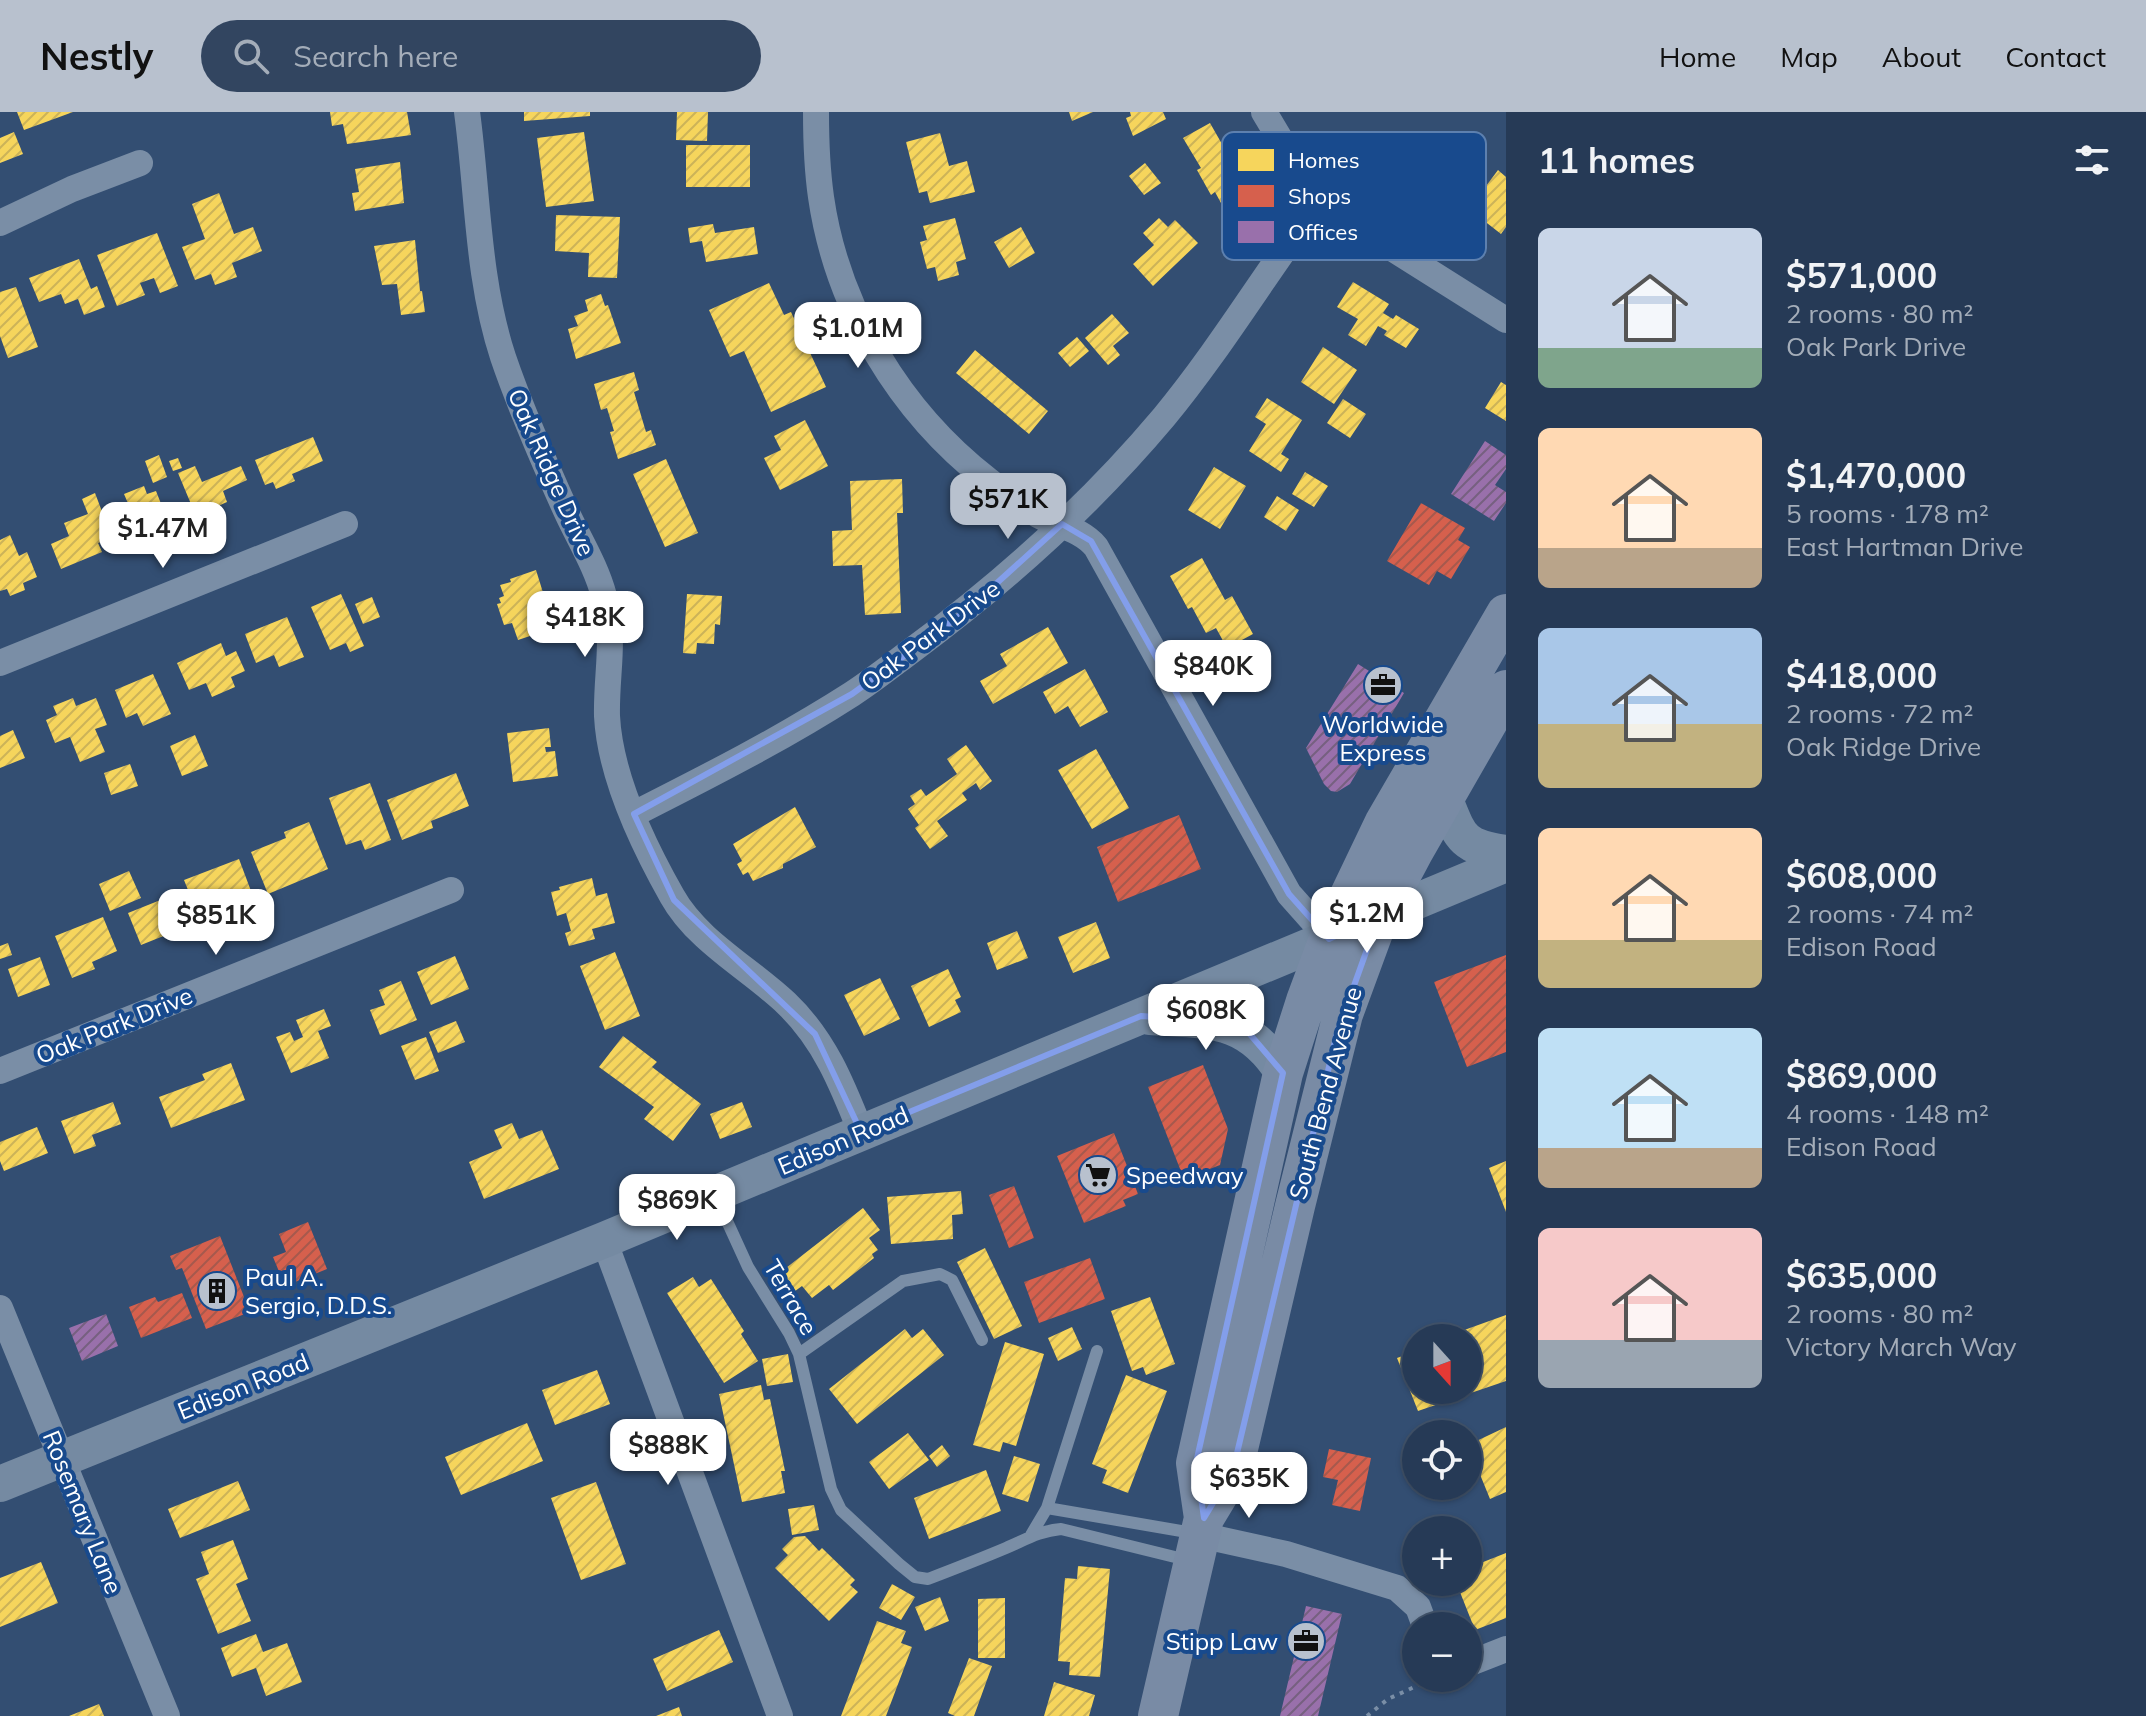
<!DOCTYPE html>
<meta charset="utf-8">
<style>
:root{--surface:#263a56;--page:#324560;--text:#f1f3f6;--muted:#a4adb9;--line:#42546c;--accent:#b8c1ce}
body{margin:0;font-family:Mulish,sans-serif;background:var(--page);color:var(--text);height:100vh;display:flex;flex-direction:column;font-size:30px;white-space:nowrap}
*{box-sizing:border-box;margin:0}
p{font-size:26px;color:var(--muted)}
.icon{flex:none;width:44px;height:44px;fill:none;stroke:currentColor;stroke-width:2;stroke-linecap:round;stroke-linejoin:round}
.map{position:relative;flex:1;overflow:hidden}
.sheet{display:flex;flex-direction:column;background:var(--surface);width:640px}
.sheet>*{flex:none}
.needle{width:52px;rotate:159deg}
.buttons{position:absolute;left:1402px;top:1212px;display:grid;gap:16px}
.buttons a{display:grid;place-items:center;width:80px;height:80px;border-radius:50%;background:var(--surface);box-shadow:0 2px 6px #0004,0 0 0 2px var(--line);font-size:40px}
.price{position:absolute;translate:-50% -68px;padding:0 18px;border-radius:16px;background:#fff;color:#222;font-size:26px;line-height:52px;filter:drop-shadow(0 2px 4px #0008)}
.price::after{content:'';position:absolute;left:50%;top:48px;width:24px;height:18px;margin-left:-12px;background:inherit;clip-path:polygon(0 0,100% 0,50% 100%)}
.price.selected{background:var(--accent);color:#111}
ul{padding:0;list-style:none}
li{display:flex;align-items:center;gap:24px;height:200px;padding:0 32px}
li span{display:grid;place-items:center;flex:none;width:224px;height:160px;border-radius:12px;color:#555}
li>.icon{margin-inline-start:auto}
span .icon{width:96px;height:96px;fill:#fffc;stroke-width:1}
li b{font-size:34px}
h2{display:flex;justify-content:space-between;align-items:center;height:96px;padding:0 32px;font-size:34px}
header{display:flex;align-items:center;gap:48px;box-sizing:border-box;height:112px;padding:0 40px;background:var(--accent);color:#111}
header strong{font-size:38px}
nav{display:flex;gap:44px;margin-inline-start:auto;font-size:28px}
.search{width:560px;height:72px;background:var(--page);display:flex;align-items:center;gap:20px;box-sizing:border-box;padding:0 28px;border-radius:44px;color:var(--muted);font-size:30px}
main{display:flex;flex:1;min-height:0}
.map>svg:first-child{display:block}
.homes{fill:url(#homes-hatch)}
.shops{fill:url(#shops-hatch)}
.offices{fill:url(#offices-hatch)}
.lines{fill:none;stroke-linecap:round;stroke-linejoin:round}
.path{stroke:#7a8ea6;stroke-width:4;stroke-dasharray:4 6;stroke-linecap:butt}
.lane{stroke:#7a8ea6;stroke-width:12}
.street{stroke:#7a8ea6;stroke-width:26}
.secondary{stroke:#758aa2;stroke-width:36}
.primary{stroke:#798ba5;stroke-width:40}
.marked{fill:none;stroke:#839eea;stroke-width:6;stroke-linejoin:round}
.labels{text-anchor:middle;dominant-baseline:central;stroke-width:8;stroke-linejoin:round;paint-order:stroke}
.street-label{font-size:24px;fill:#fff;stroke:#184a8d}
.poi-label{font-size:24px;fill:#fff;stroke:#184a8d;text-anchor:start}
.key{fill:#184a8d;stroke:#5d80af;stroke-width:2}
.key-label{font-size:22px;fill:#fff}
</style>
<header>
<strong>Nestly</strong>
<div class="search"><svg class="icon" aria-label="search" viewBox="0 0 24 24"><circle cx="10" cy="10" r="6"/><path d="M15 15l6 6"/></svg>Search here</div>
<nav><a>Home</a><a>Map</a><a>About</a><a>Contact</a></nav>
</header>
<main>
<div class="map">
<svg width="1506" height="1604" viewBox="0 0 1506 1604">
<defs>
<pattern id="homes-hatch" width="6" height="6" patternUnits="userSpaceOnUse" patternTransform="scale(2)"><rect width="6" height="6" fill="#f6d55c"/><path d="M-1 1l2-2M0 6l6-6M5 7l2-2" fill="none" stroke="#ccb358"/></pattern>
<pattern id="shops-hatch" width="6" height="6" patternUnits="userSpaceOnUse" patternTransform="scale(2)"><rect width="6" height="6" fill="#d6604d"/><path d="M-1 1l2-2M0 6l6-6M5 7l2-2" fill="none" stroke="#a6594d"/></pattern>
<pattern id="offices-hatch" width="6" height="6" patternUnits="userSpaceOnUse" patternTransform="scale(2)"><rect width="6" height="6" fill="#9970ab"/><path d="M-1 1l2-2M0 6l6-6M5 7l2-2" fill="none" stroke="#766080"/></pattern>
</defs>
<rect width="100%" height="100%" fill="#334e72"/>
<path class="homes" d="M17 0H73L24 18Z
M330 0H407L411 23 347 32 343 12 332 14Z
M524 0H590V4L524 9Z
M677 0H708L707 29 676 28Z
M1069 0H1093L1072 9Z
M1130 0H1163L1166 7 1133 24 1126 6 1131 4Z
M1210 11 1247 76 1221 91 1215 80 1211 83 1197 58 1201 56 1183 26Z
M14 20 23 42 0 51V26Z
M584 20 594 89 546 95 537 26Z
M940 21 949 54 967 49 975 80 930 91 927 79 919 81 906 30Z
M686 33H750V75H686Z
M400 50 404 91 355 99 352 81 359 80 355 57Z
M1145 51 1161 71 1144 83 1129 64Z
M1498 58 1506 65V115L1501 122 1469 97Z
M219 81 234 122 253 115 262 139 232 151 237 165 215 173 211 162 195 168 182 135 205 127 192 92Z
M556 103 620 105 617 166 588 165 589 141 555 139Z
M955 106 966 147 956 150 959 163 938 169 935 155 927 157 920 130 927 128 923 114Z
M1159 106 1168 115 1175 108 1198 131 1153 174 1133 152 1154 133 1143 121Z
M713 112 715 121 754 115 758 142 706 150 702 129 690 131 688 116Z
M1021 115 1035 141 1009 156 994 130Z
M157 121 178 174 160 181 154 166 140 171 145 183 117 194 97 143Z
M415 128 420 179H422L425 200 401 203 397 172 382 173 374 134Z
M79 147 91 177 97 174 105 195 84 203 78 187 65 192 61 182 39 190 29 166Z
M1353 170 1389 192 1383 201 1393 207 1396 203 1419 217 1406 236 1384 223 1387 219 1378 214 1366 234 1348 223 1358 207 1337 195Z
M769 171 784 203 791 200 826 275 771 300 744 239 730 245 709 198Z
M16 175 38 235 8 246 0 224V180Z
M601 182 605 194 608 193 621 231 576 247 568 217 578 214 574 204 588 199 585 188Z
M1112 202 1129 221 1113 234 1120 243 1108 253 1085 226Z
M1077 225 1089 239 1070 255 1058 241Z
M1323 235 1357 258 1334 292 1301 270Z
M975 238 1048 299 1029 322 956 261Z
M634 260 639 278 634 280 646 320 651 318 656 333 618 347 610 320 614 319 607 296 601 298 594 272Z
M1501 270 1506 273V309L1485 296Z
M1267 286 1302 308 1281 342 1289 347 1281 360 1249 339 1266 312 1255 305Z
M1343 287 1366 302 1350 326 1327 311Z
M805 308 828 354 780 378 764 346 781 338 774 324Z
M313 325 323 349 292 362 295 369 276 377 273 370 265 373 255 348Z
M159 343 167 365 153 371 145 349Z
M178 346 182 356 173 359 169 349Z
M666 347 698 421 665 435 633 362Z
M195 354 202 370 241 354 247 368 223 379 227 390 196 404 178 361Z
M1214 355 1246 374 1220 417 1188 398Z
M1305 360 1328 374 1314 395 1292 382Z
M902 367 903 401H897L901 501 865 503 862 453 833 454 832 419 852 418 850 369Z
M144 374 147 382 156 379 169 412 126 430 114 402 130 396 124 382Z
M95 381 112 426 98 431 102 440 61 457 51 432 69 424 64 411 88 402 82 387Z
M1277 384 1299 398 1286 419 1264 405Z
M10 423 19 444 27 440 37 465 23 471 25 478 10 484 7 477 0 479V428Z
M1202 446 1225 488 1232 484 1253 522 1227 536 1216 516 1206 521 1192 495 1188 497 1170 464Z
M536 458 554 516 518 528 512 511 504 513 497 492 501 491 499 486 504 484 500 473 511 470 510 467Z
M341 482 364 534 350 540 346 531 330 538 311 495Z
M687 482 722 484 720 513 715 512 714 532 697 531 696 542 683 541Z
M372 485 380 505 363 512 355 492Z
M287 505 304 545 279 555 274 543 256 551 245 522Z
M1048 515 1068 551 993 592 980 569 1007 554 1000 542Z
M221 531 226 544 236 539 245 559 231 565 235 575 212 585 206 571 189 578 177 551Z
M1085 557 1108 600 1080 615 1068 594 1055 602 1043 580Z
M153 562 171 602 143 614 137 601 126 606 115 578Z
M73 586 76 594 96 586 107 613 95 617 105 640 80 650 70 625 55 631 46 608 57 603 53 594Z
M549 616 551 635H545L546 640 555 639 558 664 513 670 507 621Z
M13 618 25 646 0 656V624Z
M195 623 208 654 182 664 170 634Z
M966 633 992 669 980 678 976 671 962 681 967 688 937 709 948 724 930 737 915 716 919 713 908 697 915 692 910 684 921 677 926 684 957 662 947 647Z
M1096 637 1129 696 1092 717 1058 658Z
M130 652 138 674 111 683 104 661Z
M456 661 469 694 431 709 433 716 402 728 387 688Z
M370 671 391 728 365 738 361 728 346 733 329 686Z
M795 695 816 735 783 752V756L753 769 748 760 743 763 737 752 742 749 733 732Z
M309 710 328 757 268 782 251 740 286 726 284 720Z
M239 747 254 787 234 795 228 781 212 788 215 796 198 803 184 768Z
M129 759 141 786 110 799 99 772Z
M592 766 596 784 607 781 615 811 592 817 595 827 569 834 565 821 571 819 566 801 557 804 551 780 560 778 559 775Z
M173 783 186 815 141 833 128 801Z
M103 805 117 839 92 850 95 857 72 866 55 824Z
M1096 810 1110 846 1073 861 1058 825Z
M1017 819 1028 846 997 858 987 831Z
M8 831 12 843 0 847V834Z
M615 840 640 904 605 918 580 854Z
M455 844 469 877 431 893 417 860Z
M40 845 50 873 18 885 8 857Z
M948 857 961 885 955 888 961 900 929 915 911 874Z
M880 866 900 907 864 924 844 883Z
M401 869 417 908 380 923 370 898 385 893 379 878Z
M324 897 331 914 318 919 329 946 291 961 276 925 290 920 294 929 303 925 296 908Z
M456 909 465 930 438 941 429 920Z
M623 924 657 950 652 955 701 992 673 1029 644 1007 654 995 599 955Z
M426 925 439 959 415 968 401 934Z
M231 951 245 988 171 1016 159 985 205 968 202 962Z
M113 990 121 1012 92 1023 96 1034 74 1042 61 1009Z
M742 990 752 1015 720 1027 710 1002Z
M512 1011 519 1027 542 1018 559 1057 484 1087 469 1050 502 1036 494 1018Z
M37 1015 48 1041 4 1059 0 1049V1030Z
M1506 1049V1100L1489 1056Z
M961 1079 963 1102 952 1103 953 1127 891 1132 887 1085Z
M863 1096 880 1118 869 1126 878 1138 872 1142 874 1146 833 1178 829 1173 812 1186 802 1174 791 1182 777 1163Z
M985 1136 1022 1214 994 1227 957 1150Z
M693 1165 699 1175 711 1167 744 1219 741 1222 758 1249 724 1271 667 1181Z
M1150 1185 1175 1252 1146 1263 1143 1255 1132 1259 1111 1199Z
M1506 1203V1269L1418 1299 1397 1246 1416 1239V1278H1468V1226H1442Z
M1072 1215 1082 1237 1058 1249 1048 1226Z
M905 1217 912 1226 923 1217 944 1243 857 1312 829 1277Z
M1005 1230 1044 1242 1016 1334 1003 1330 1000 1340 973 1333Z
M788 1242 793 1270 767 1274 762 1247Z
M597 1258 610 1292 555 1313 542 1278Z
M1126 1263 1167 1279 1128 1381 1102 1371 1107 1358 1092 1352Z
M761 1273 764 1288 770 1287 785 1359H781L785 1381 742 1390 719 1282Z
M527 1311 543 1349 461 1383 445 1345Z
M1506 1315V1380L1490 1387 1468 1333Z
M908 1321 929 1348 889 1377 869 1350Z
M942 1333 950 1344 937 1355 929 1344Z
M1014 1344 1040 1352 1028 1390 1002 1382Z
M986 1358 1001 1399 929 1427 914 1386Z
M238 1369 250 1398 180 1426 168 1397Z
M596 1370 626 1452 581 1468 551 1386Z
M814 1393 819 1418 792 1423 788 1397Z
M805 1424 819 1439 822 1436 855 1468 850 1473 858 1480 829 1509 775 1456 788 1443 782 1437 794 1425Z
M233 1428 248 1467 236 1472 251 1509 218 1522 196 1467 209 1462 201 1440Z
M1506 1441V1506L1475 1518 1456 1470H1468V1456Z
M41 1450 58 1491 0 1515V1466Z
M1078 1454 1110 1457 1100 1565 1069 1563 1070 1550 1058 1549 1065 1466 1077 1467Z
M892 1472 915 1485 901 1508 879 1496Z
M940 1485 949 1509 925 1519 915 1495Z
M1005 1486V1546H978V1487Z
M877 1509 906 1519 901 1531 912 1535 886 1604H841Z
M719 1518 733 1550 667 1579 653 1547Z
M256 1522 263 1540 287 1531 302 1570 266 1584 256 1556 232 1565 221 1536Z
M969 1546 992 1554 974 1604H955L948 1601Z
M1054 1570 1095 1583 1089 1604H1044Z
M99 1592 104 1604H69Z
M679 1595 682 1604H656Z"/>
<path class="shops" d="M1421 391 1465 416 1458 428 1470 435 1451 467 1437 459 1429 473 1387 449Z
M1179 703 1201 757 1118 790 1097 735Z
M1506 843V940L1467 955 1434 870Z
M1203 953 1228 1017 1220 1053 1184 1067 1148 975Z
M1114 1021 1138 1082 1123 1088 1126 1094 1084 1111 1057 1044Z
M1014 1074 1034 1126 1009 1136 989 1083Z
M308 1110 327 1157 285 1174 273 1145 286 1140 279 1122Z
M220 1124 250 1200 206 1217 182 1156 176 1158 170 1144Z
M1090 1146 1105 1187 1039 1211 1024 1170Z
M182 1181 192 1206 141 1226 129 1195 155 1185 158 1190Z
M1329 1337 1371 1346 1360 1399 1332 1393 1338 1368 1323 1365Z"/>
<path class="offices" d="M1485 329 1506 343V357L1495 373 1506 380V391L1494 409 1451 382Z
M1358 552 1404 581 1350 672 1337 680 1331 679 1324 672 1306 636Z
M106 1202 118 1234 82 1249 69 1216Z
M1306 1494 1342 1502 1318 1604H1280Z"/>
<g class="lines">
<path class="path" d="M1367 1604 1388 1587 1434 1566"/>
<path class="lane" d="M716 1085 748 1155 789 1221 799 1242 831 1377 841 1398 899 1452 915 1465 928 1467C954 1457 980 1447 1006 1436 1025 1428 1039 1419 1061 1417L1187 1448
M799 1242 903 1169 940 1162 952 1168 982 1228
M1047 1396 1193 1421
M1031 1423 1047 1396 1097 1239"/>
<path class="street" d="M467 0C478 81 477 166 503 245 521 298 544 350 567 401 580 429 596 454 604 484 616 528 606 560 607 604 610 664 642 731 672 784 697 829 749 856 786 891 824 927 842 972 861 1020
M816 0C816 29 817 57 821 85 837 196 900 300 988 368 1003 380 1021 393 1038 403 1058 414 1081 417 1096 435L1289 782 1329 827
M1264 0 1311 79 1325 94 1506 208
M0 111 72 77 140 51
M0 551 345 412
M634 702C707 665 782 627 852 582 872 569 891 554 911 539 1003 471 1090 393 1164 305 1221 236 1266 160 1320 88
M0 959 451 778
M604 1128 780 1604
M0 1196 167 1604
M1200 1423 1286 1442 1397 1476 1418 1495 1425 1514
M1468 1552 1506 1537"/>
<path class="secondary" d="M1444 685C1460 725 1461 735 1506 741
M1150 905C1211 909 1248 905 1283 961
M0 1372 604 1128 1506 752"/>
<path class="primary" d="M1204 1406 1196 1351 1283 961 1306 889 1329 827 1385 710 1506 502
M1158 1604 1204 1406 1233 1358 1295 1094 1343 902 1379 804 1413 740 1506 578"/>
</g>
<path class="marked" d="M1062 412 1091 429 1289 782 1329 827 1379 804 1337 921 1233 1358 1204 1406 1196 1351 1283 961 1248 920 1203 908 1141 904 861 1020 815 922 674 788 634 702 852 582 966 499Z"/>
<defs>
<symbol id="office-disc" viewBox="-11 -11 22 22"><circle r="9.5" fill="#b8c1ce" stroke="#184a8d"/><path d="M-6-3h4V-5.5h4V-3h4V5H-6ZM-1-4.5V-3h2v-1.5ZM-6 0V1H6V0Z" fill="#111"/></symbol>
<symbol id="supermarket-disc" viewBox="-11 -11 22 22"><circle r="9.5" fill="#b8c1ce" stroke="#184a8d"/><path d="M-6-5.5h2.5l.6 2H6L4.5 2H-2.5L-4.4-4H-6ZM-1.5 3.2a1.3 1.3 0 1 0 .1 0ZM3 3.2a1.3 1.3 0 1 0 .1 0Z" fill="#111"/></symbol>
<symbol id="building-disc" viewBox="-11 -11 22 22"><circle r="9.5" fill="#b8c1ce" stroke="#184a8d"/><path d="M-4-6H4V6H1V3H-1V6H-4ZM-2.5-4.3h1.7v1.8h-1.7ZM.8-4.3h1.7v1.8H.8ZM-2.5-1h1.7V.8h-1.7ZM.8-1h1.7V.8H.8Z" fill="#111"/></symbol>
</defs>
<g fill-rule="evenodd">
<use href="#office-disc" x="1361" y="551" width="44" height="44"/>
<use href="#supermarket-disc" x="1076" y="1041" width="44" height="44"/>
<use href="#building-disc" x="195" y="1157" width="44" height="44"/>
<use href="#office-disc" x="1284" y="1507" width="44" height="44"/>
</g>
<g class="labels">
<g class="street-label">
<text transform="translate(552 360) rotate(66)">Oak Ridge Drive</text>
<text transform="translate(930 523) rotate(-37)">Oak Park Drive</text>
<text transform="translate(114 913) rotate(-22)">Oak Park Drive</text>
<text transform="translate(1325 981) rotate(-75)">South Bend Avenue</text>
<text transform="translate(843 1028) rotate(-23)">Edison Road</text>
<text transform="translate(791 1185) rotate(60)">Terrace</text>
<text transform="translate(243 1274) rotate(-22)">Edison Road</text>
<text transform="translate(83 1400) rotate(68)">Rosemary Lane</text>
</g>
<g class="poi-label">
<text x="1383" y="612" text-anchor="middle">Worldwide<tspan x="1383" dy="28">Express</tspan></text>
<text x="1126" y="1063">Speedway</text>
<text x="245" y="1165">Paul A.<tspan x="245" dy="28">Sergio, D.D.S.</tspan></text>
<text x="1278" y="1529" text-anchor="end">Stipp Law</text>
</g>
</g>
<rect x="1222" y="20" width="264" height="128" rx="12" class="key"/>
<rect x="1238" y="37" width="36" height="22" fill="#f6d55c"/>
<rect x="1238" y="73" width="36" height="22" fill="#d6604d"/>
<rect x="1238" y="109" width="36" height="22" fill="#9970ab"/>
<g class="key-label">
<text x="1288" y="56">Homes</text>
<text x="1288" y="92">Shops</text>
<text x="1288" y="128">Offices</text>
</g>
</svg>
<div class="buttons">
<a><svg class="needle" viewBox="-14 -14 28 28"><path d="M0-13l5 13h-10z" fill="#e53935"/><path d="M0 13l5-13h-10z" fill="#a4adb9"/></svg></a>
<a><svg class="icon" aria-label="locate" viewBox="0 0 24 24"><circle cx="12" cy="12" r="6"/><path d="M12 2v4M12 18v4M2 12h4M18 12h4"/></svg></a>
<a>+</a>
<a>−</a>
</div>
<b class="price" style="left:858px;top:258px">$1.01M</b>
<b class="price selected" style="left:1008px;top:429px">$571K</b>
<b class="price" style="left:163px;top:458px">$1.47M</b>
<b class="price" style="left:585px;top:547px">$418K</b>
<b class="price" style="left:1213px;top:596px">$840K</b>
<b class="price" style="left:1367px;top:843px">$1.2M</b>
<b class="price" style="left:216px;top:845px">$851K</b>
<b class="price" style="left:1206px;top:940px">$608K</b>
<b class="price" style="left:677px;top:1130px">$869K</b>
<b class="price" style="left:668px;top:1375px">$888K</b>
<b class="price" style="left:1249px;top:1408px">$635K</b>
</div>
<section class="sheet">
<h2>11 homes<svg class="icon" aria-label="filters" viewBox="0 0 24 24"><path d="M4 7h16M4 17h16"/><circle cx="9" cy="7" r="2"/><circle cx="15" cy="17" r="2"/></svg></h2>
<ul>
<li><span style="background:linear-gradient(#c9d6e8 75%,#7fa58c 0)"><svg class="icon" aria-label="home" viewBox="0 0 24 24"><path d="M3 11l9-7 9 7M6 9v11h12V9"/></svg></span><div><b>$571,000</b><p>2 rooms · 80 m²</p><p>Oak Park Drive</p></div></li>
<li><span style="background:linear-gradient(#ffd9b3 75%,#b9a48a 0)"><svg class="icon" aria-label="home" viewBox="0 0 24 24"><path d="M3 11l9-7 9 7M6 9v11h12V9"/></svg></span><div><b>$1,470,000</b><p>5 rooms · 178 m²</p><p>East Hartman Drive</p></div></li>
<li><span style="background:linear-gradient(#a9c7e8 60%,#c2b280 0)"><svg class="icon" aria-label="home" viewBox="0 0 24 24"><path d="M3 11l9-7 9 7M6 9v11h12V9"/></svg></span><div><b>$418,000</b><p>2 rooms · 72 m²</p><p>Oak Ridge Drive</p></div></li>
<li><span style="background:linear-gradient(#ffd9b3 70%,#c2b280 0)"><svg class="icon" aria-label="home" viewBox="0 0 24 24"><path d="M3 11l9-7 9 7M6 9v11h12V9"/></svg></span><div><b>$608,000</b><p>2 rooms · 74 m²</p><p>Edison Road</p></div></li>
<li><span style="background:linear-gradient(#bfe0f5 75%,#b9a48a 0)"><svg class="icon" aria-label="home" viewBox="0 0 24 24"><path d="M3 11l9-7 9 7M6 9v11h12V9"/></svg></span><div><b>$869,000</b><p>4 rooms · 148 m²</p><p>Edison Road</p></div></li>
<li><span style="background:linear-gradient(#f6c9c9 70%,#9aa5b1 0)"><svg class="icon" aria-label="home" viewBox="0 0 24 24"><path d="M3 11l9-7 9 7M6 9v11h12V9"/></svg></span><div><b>$635,000</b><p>2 rooms · 80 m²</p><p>Victory March Way</p></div></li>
</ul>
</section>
</main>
